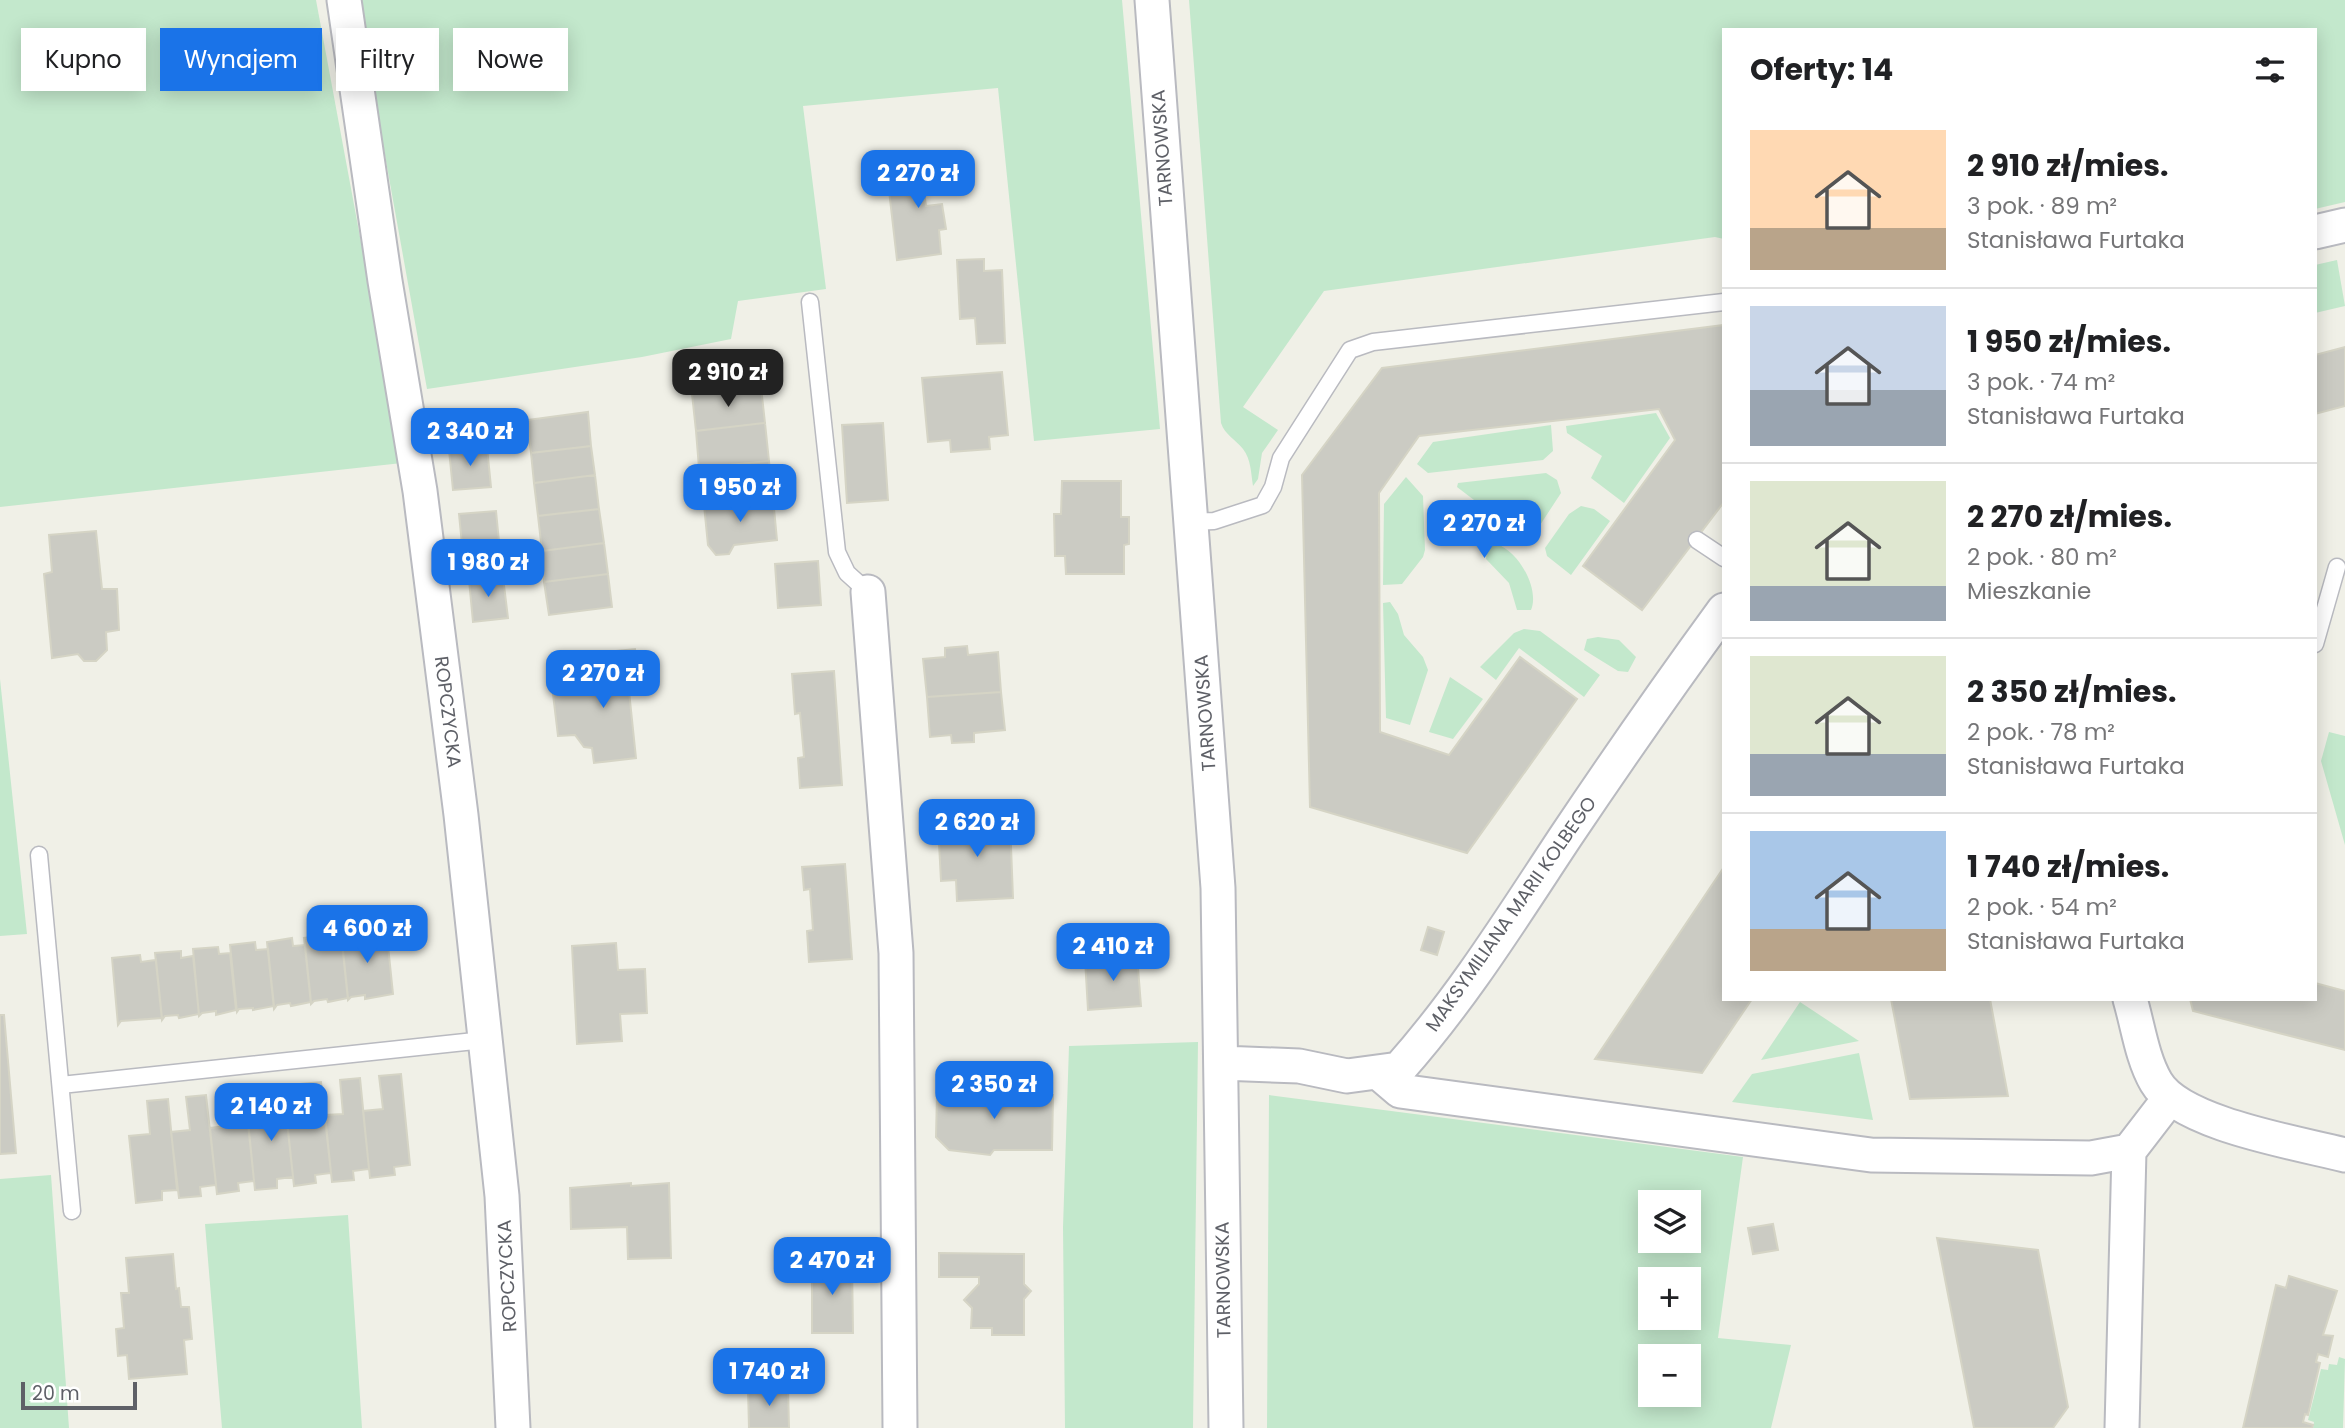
<!DOCTYPE html>
<html lang="pl">
<meta charset="utf-8">
<style>
:root{--surface:#fff;--page:#f2f2f2;--text:#202124;--muted:#757577;--line:#e0e0e0;--accent:#1a73e8}
body{margin:0;font-family:Poppins,sans-serif;background:var(--page);color:var(--text);height:100vh;display:flex;flex-direction:column;font-size:26px;white-space:nowrap}
*{box-sizing:border-box;margin:0}
p{font-size:23px;color:var(--muted)}
.icon{flex:none;width:38px;height:38px;fill:none;stroke:currentColor;stroke-width:2;stroke-linecap:round;stroke-linejoin:round}
.map{position:relative;flex:1;overflow:hidden}
.details{position:absolute;left:1722px;top:28px;width:595px;height:973px;display:flex;flex-direction:column;background:var(--surface);border-radius:0px;box-shadow:0 4px 18px #0003}
.details>*{flex:none}
.hud{position:absolute;left:21px;top:28px;width:665px;height:63px;display:flex;gap:14px}
.tools{position:absolute;left:1638px;top:1190px;display:grid;gap:14px}
.tools a{display:grid;place-items:center;width:63px;height:63px;border-radius:0px;background:var(--surface);box-shadow:0 4px 18px #0003;font-size:35px}
.scale{position:absolute;left:21px;bottom:18px;width:116px;box-sizing:border-box;padding-left:7px;border:4px solid #5e6067;border-top:0;font-size:19px;line-height:24px;white-space:nowrap;color:#5e6067;-webkit-text-stroke:5px #fff;paint-order:stroke}
.price{position:absolute;translate:-50% -60px;padding:0 16px;border-radius:14px;background:var(--accent);color:#fff;font-size:23px;line-height:46px;filter:drop-shadow(0 2px 4px #0008)}
.price::after{content:'';position:absolute;left:50%;top:42px;width:21px;height:16px;margin-left:-10px;background:inherit;clip-path:polygon(0 0,100% 0,50% 100%)}
.price.current{background:#222;color:#fff}
ul{padding:0;list-style:none}
li{display:flex;align-items:center;gap:21px;height:175px;padding:0 28px}
li+li{border-top:2px solid var(--line)}
li span{display:grid;place-items:center;flex:none;width:196px;height:140px;border-radius:0px;color:#555}
li>.icon{margin-inline-start:auto}
span .icon{width:84px;height:84px;fill:#fffc;stroke-width:1}
li b{font-size:30px}
h2{display:flex;justify-content:space-between;align-items:center;height:84px;padding:0 28px;font-size:30px}
.chip{padding:0 24px;border-radius:0px;background:var(--surface);box-shadow:0 4px 18px #0003;font-size:24px;line-height:63px}
.chip.current{background:var(--accent);color:#fff}
.map>svg:first-child{display:block}
.green{fill:#c3e8cc;fill-rule:evenodd}
.building{fill:#cbcbc3;stroke:#d5d4c5;stroke-width:2}
.lines{fill:none;stroke-linecap:round;stroke-linejoin:round}
.service-casing{stroke:#b9bac0;stroke-width:19}
.minor-casing{stroke:#b9bac0;stroke-width:37}
.service{stroke:#fff;stroke-width:16}
.minor{stroke:#fff;stroke-width:33}
.labels{text-anchor:middle;dominant-baseline:central;stroke-width:7;stroke-linejoin:round;paint-order:stroke}
.street-label{font-size:19px;fill:#5e6067;stroke:#fff}
</style>
<div class="map">
<svg width="2345" height="1428" viewBox="0 0 2345 1428">
<rect width="100%" height="100%" fill="#f0f0e7"/>
<path class="green" d="M0 0H316L402 463 0 507Z
M357 0H1122L1160 429 1034 441 998 88 803 106 826 289 738 301 731 339 642 357 427 389Z
M1189 0H2345V202L2315 209V30H1724V239L1715 237 1324 291 1243 407 1278 430 1262 453 1258 479 1253 486C1251 473 1251 459 1243 449 1235 439 1225 435 1221 423Z
M2337 260 2345 306 2315 313V265Z
M1656 413 1670 438 1624 503 1591 478 1602 456 1567 433 1566 426Z
M1551 425 1553 451 1543 460 1428 473 1417 464 1433 442Z
M1546 473 1557 480 1561 493 1529 542 1457 487 1458 483Z
M1406 477 1423 496 1425 550 1423 557 1402 584 1383 585 1384 504Z
M1581 506 1594 509 1610 521 1571 575 1547 556 1545 548 1569 514Z
M1496 544C1518 550 1540 589 1531 610H1517L1509 583 1486 559 1487 547Z
M1390 602 1398 614 1404 635 1423 657 1428 670 1410 725 1386 718 1383 603Z
M1524 629 1540 631 1600 675 1584 697 1519 648 1496 680 1480 667 1514 633Z
M1598 637 1619 640 1636 657 1628 672 1618 671 1584 650 1587 639Z
M1450 677 1483 699 1453 739 1429 732Z
M0 679 27 934 0 936Z
M2329 732 2345 736V845L2321 761Z
M1800 1002 1859 1041 1761 1060Z
M1198 1042 1193 1428H1065L1063 1227 1069 1046Z
M1859 1053 1873 1120 1732 1102 1752 1074Z
M1269 1095 1743 1157 1718 1338 1791 1345 1771 1428H1267ZM1689 1202V1241H1650V1202ZM1650 1279H1689V1318H1650ZM1650 1356H1689V1395H1650Z
M51 1175 69 1428H0V1179Z
M348 1215 362 1428H222L205 1224Z
M2339 1357 2345 1359 2343 1428H2313L2314 1422 2308 1420 2321 1369 2328 1370 2329 1364 2337 1365Z"/>
<path class="building" d="M948 160 951 188 924 192 926 206 942 204 946 229 939 230 941 254 897 260 887 173 926 168 925 163Z
M984 259V271L1002 270 1005 343 977 344 975 318 960 319 957 260Z
M1724 325V502L1642 610 1583 566 1675 440 1659 409 1419 436 1379 493 1380 732 1449 755 1520 657 1577 699 1467 853 1310 807 1302 475 1382 368Z
M2345 347V406L2315 414V355Z
M1002 372 1008 435 989 437 990 449 951 452 950 440 928 442 922 378Z
M761 387 765 423 696 431 692 394Z
M588 412 591 446 531 453 527 420Z
M765 423 769 461 699 468 696 431Z
M883 423 888 500 847 503 842 425Z
M591 446 595 475 534 483 531 453Z
M487 447 491 487 453 490 449 450Z
M769 461 773 498 704 505 699 468Z
M595 475 599 509 538 516 534 483Z
M1062 481H1121V517H1129V544L1124 545V574H1066L1065 556H1055L1054 514H1061Z
M773 498 777 540 734 545 729 554 716 555 708 545 704 505Z
M599 509 604 543 542 551 538 516Z
M496 511 500 552 463 555 459 514Z
M96 531 102 589H117L119 630 106 632 107 650 96 661H84L78 654 52 658 44 574 52 572 49 535Z
M604 543 608 574 544 582 542 551Z
M818 561 821 605 778 608 775 564Z
M608 574 612 607 549 615 544 582Z
M503 577 508 618 473 622 469 580Z
M967 646 968 655 998 652 1001 692 927 697 923 659 945 657V648Z
M635 649 639 689 629 691 636 758 594 763 592 748 584 747 575 735 558 736 553 694 583 691 584 694 598 693 597 690 602 689 597 653Z
M834 671 842 785 800 788 798 758 804 757 800 713 795 714 792 674Z
M1001 692 1005 730 974 733V742L952 743 951 735 930 737 927 697Z
M1010 820 1013 898 957 901 956 880 941 881 938 824Z
M845 864 852 959 809 962 807 931 813 930 810 889 804 890 802 867Z
M1724 867V999H1752L1702 1073 1595 1059Z
M1428 927 1444 932 1437 955 1421 950Z
M369 931 370 938 387 936 393 994 365 999V995L351 997 348 1000 341 934Z
M329 935 330 942 342 941 348 998 328 1002 327 999 314 1001 311 1004 304 938Z
M292 938 293 946 305 945 311 1002 291 1006 290 1003 277 1005 274 1009 267 942Z
M255 942 256 950 268 949 274 1006 253 1010V1008L239 1009 237 1012 230 945Z
M616 943 618 970 645 969 647 1013 620 1014 622 1041 577 1044 572 946Z
M218 947 219 954 230 953 236 1010 216 1015V1011L202 1013 199 1016 193 949Z
M181 951V958L193 956 199 1014 179 1018 178 1015 165 1016 162 1020 155 953Z
M140 955 141 962 156 960 162 1018 121 1021 118 1025 112 958Z
M1137 955 1141 1006 1088 1010 1085 959Z
M2315 983 2345 991V1050L2193 1011 2190 999H2315Z
M1891 999H1990L2008 1096 1910 1099Z
M0 1015H4L16 1153 0 1154Z
M401 1074 410 1165 394 1167 395 1175 370 1178 363 1111 383 1109 379 1076Z
M360 1078 369 1169 353 1171 354 1180 332 1182 325 1115 343 1114 340 1080Z
M973 1081H986L992 1087V1094L1053 1095 1052 1150H994L990 1155 949 1150 936 1137 937 1094H967V1087Z
M321 1082 331 1173 315 1175 316 1183 294 1186 287 1120 305 1117 301 1084Z
M283 1086 293 1177 277 1179V1188L255 1190 248 1124 266 1122 263 1089Z
M245 1090 254 1181 238 1183 239 1191 217 1194 210 1128 228 1126 225 1093Z
M206 1095 216 1185 200 1187 201 1196 179 1198 171 1132 190 1130 186 1097Z
M168 1099 177 1190 162 1191V1200L136 1203 129 1136 150 1134 147 1101Z
M631 1183V1186L669 1183 671 1258 628 1259 627 1227 571 1229 570 1188Z
M1773 1224 1778 1250 1753 1254 1748 1228Z
M1937 1238 2038 1250 2068 1407 2053 1428H1974Z
M939 1253 1024 1254V1284L1031 1291 1024 1299V1335H992V1328H971L972 1308 964 1300 979 1284V1277H939Z
M173 1254 176 1289 179 1288 181 1307H189L192 1339 184 1340 187 1374 129 1379 127 1355 118 1356 116 1329 124 1328 121 1293H129L126 1258Z
M812 1261H852L853 1333H812Z
M2289 1276 2337 1291 2323 1335 2333 1336 2328 1357 2318 1354 2316 1362 2320 1363 2308 1415 2305 1414 2303 1422 2313 1425 2312 1428H2243L2276 1285 2286 1288Z
M788 1387 789 1428H749L748 1388Z"/>
<g class="lines">
<defs>
<path id="service" d="M810 302 837 552 847 573 868 592
M1191 522 1214 521 1263 505 1273 487 1281 458 1350 350 1373 342 1724 302
M1697 540 1724 558
M2315 644 2337 567
M39 855 72 1211
M61 1085 484 1040"/>
<path id="minor" d="M344 0 385 281 420 491 461 815 502 1196 513 1428
M1152 0 1218 888 1226 1428
M2315 232 2345 225
M868 592 896 953 900 1428
M2130 999C2138 1026 2142 1058 2156 1082 2180 1124 2298 1143 2345 1155
M1221 1063 1299 1066 1347 1076 1399 1069C1463 997 1513 916 1566 836 1617 760 1670 684 1724 610
M1380 1074 1400 1091 1871 1155 2091 1158 2129 1151
M2122 1428 2129 1151 2169 1099"/>
</defs>
<use href="#service" class="service-casing"/>
<use href="#minor" class="minor-casing"/>
<use href="#service" class="service"/>
<use href="#minor" class="minor"/>
</g>
<g class="labels">
<g class="street-label">
<text transform="translate(1162 148) rotate(-94)">TARNOWSKA</text>
<text transform="translate(448 712) rotate(83)">ROPCZYCKA</text>
<text transform="translate(1205 713) rotate(-94)">TARNOWSKA</text>
<text transform="translate(1511 914) rotate(-55)">MAKSYMILIANA MARII KOLBEGO</text>
<text transform="translate(507 1276) rotate(-93)">ROPCZYCKA</text>
<text transform="translate(1223 1280) rotate(-91)">TARNOWSKA</text>
</g>
</g>
</svg>
<div class="tools">
<a><svg class="icon" aria-label="layers" viewBox="0 0 24 24"><path d="M12 4l9 5-9 5-9-5zM3 14l9 5 9-5"/></svg></a>
<a>+</a>
<a>−</a>
</div>
<div class="scale">20 m</div>
<b class="price" style="left:918px;top:210px">2 270 zł</b>
<b class="price current" style="left:728px;top:409px">2 910 zł</b>
<b class="price" style="left:470px;top:468px">2 340 zł</b>
<b class="price" style="left:740px;top:524px">1 950 zł</b>
<b class="price" style="left:1484px;top:560px">2 270 zł</b>
<b class="price" style="left:488px;top:599px">1 980 zł</b>
<b class="price" style="left:603px;top:710px">2 270 zł</b>
<b class="price" style="left:977px;top:859px">2 620 zł</b>
<b class="price" style="left:367px;top:965px">4 600 zł</b>
<b class="price" style="left:1113px;top:983px">2 410 zł</b>
<b class="price" style="left:994px;top:1121px">2 350 zł</b>
<b class="price" style="left:271px;top:1143px">2 140 zł</b>
<b class="price" style="left:832px;top:1297px">2 470 zł</b>
<b class="price" style="left:769px;top:1408px">1 740 zł</b>
<div class="hud">
<a class="chip">Kupno</a>
<a class="chip current">Wynajem</a>
<a class="chip">Filtry</a>
<a class="chip">Nowe</a>
</div>
<section class="details">
<h2>Oferty: 14<svg class="icon" aria-label="filters" viewBox="0 0 24 24"><path d="M4 7h16M4 17h16"/><circle cx="9" cy="7" r="2"/><circle cx="15" cy="17" r="2"/></svg></h2>
<ul>
<li><span style="background:linear-gradient(#ffd9b3 70%,#b9a48a 0)"><svg class="icon" aria-label="home" viewBox="0 0 24 24"><path d="M3 11l9-7 9 7M6 9v11h12V9"/></svg></span><div><b>2 910 zł/mies.</b><p>3 pok. · 89 m²</p><p>Stanisława Furtaka</p></div></li>
<li><span style="background:linear-gradient(#c9d6e8 60%,#9aa5b1 0)"><svg class="icon" aria-label="home" viewBox="0 0 24 24"><path d="M3 11l9-7 9 7M6 9v11h12V9"/></svg></span><div><b>1 950 zł/mies.</b><p>3 pok. · 74 m²</p><p>Stanisława Furtaka</p></div></li>
<li><span style="background:linear-gradient(#dfe7d0 75%,#9aa5b1 0)"><svg class="icon" aria-label="home" viewBox="0 0 24 24"><path d="M3 11l9-7 9 7M6 9v11h12V9"/></svg></span><div><b>2 270 zł/mies.</b><p>2 pok. · 80 m²</p><p>Mieszkanie</p></div></li>
<li><span style="background:linear-gradient(#dfe7d0 70%,#9aa5b1 0)"><svg class="icon" aria-label="home" viewBox="0 0 24 24"><path d="M3 11l9-7 9 7M6 9v11h12V9"/></svg></span><div><b>2 350 zł/mies.</b><p>2 pok. · 78 m²</p><p>Stanisława Furtaka</p></div></li>
<li><span style="background:linear-gradient(#a9c7e8 70%,#b9a48a 0)"><svg class="icon" aria-label="home" viewBox="0 0 24 24"><path d="M3 11l9-7 9 7M6 9v11h12V9"/></svg></span><div><b>1 740 zł/mies.</b><p>2 pok. · 54 m²</p><p>Stanisława Furtaka</p></div></li>
</ul>
</section>
</div>
